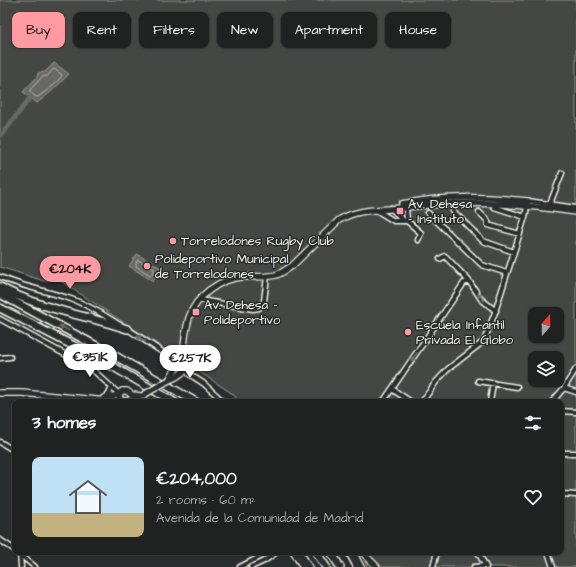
<!DOCTYPE html>
<meta charset="utf-8">
<style>
:root{--surface:#202222;--page:#2d2f2f;--text:#f1f3f6;--muted:#a2a4a5;--line:#3d3f40;--accent:#ff9aa2}
body{margin:0;font-family:"Architects Daughter",sans-serif;background:var(--page);color:var(--text);height:100vh;display:flex;flex-direction:column;font-size:15px;white-space:nowrap}
*{box-sizing:border-box;margin:0}
p{font-size:13px;color:var(--muted)}
.icon{flex:none;width:22px;height:22px;fill:none;stroke:currentColor;stroke-width:2;stroke-linecap:round;stroke-linejoin:round}
.map{position:relative;flex:1;overflow:hidden}
.side{position:absolute;left:12px;top:399px;width:552px;height:156px;display:flex;flex-direction:column;background:var(--surface);border-radius:8px;box-shadow:0 1px 3px #0004,0 0 0 1px var(--line)}
.side>*{flex:none}
.guide{position:absolute;left:12px;top:12px;width:552px;height:36px;display:flex;gap:8px}
.needle{width:26px;rotate:20deg}
.buttons{position:absolute;left:528px;top:307px;display:grid;gap:8px}
.buttons a{display:grid;place-items:center;width:36px;height:36px;border-radius:8px;background:var(--surface);box-shadow:0 1px 3px #0004,0 0 0 1px var(--line);font-size:20px}
.price{position:absolute;translate:-50% -34px;padding:0 9px;border-radius:14px;background:#fff;color:#222;font-size:13px;line-height:26px;filter:drop-shadow(0 1px 2px #0008)}
.price::after{content:'';position:absolute;left:50%;top:24px;width:12px;height:9px;margin-left:-6px;background:inherit;clip-path:polygon(0 0,100% 0,50% 100%)}
.price.current{background:var(--accent);color:#111}
ul{padding:0;list-style:none}
li{display:flex;align-items:center;gap:12px;height:100px;padding:0 20px}
li span{display:grid;place-items:center;flex:none;width:112px;height:80px;border-radius:8px;color:#555}
li>.icon{margin-inline-start:auto}
span .icon{width:48px;height:48px;fill:#fffc;stroke-width:1}
li b{font-size:17px}
h2{display:flex;justify-content:space-between;align-items:center;height:48px;padding:0 20px;font-size:17px}
.tag{padding:0 14px;border-radius:8px;background:var(--surface);box-shadow:0 1px 3px #0004,0 0 0 1px var(--line);font-size:14px;line-height:36px}
.tag.current{background:var(--accent);color:#111}
.map>svg:first-child{display:block}
.green{fill:#444645;stroke:#9c9c96;fill-rule:evenodd}
.water{fill:#676866;stroke:#9f9f9a}
.lines{fill:none;stroke-linecap:round;stroke-linejoin:round}
.shore{stroke:#bcbab4;stroke-width:1}
.canal{stroke:#676866;stroke-width:5}
.street-casing{stroke:#f4f1e8;stroke-width:7}
.secondary-casing{stroke:#f4f1e8;stroke-width:8}
.highway-casing{stroke:#f4f1e8;stroke-width:10}
.street{stroke:#2a2d2e;stroke-width:4}
.secondary{stroke:#2a2d2e;stroke-width:5.5}
.highway{stroke:#2a2d2e;stroke-width:7}
.secondary-bridge-casing{stroke:#f4f1e8;stroke-width:8;stroke-linecap:butt}
.secondary-bridge{stroke:#2a2d2e;stroke-width:5.5}
.oneway{fill:#71726f}
.poi-dot{fill:#ff9aa2;stroke:#2a2d2e;stroke-width:1.5}
.labels{text-anchor:middle;dominant-baseline:central;stroke-width:3;stroke-linejoin:round;paint-order:stroke}
.poi-label{font-size:13px;fill:#f4f1e8;stroke:#2a2d2e;text-anchor:start}
</style>
<div class="map">
<svg width="576" height="567" viewBox="0 0 576 567">
<rect width="100%" height="100%" fill="#2a2d2e"/>
<filter id="ink" filterUnits="userSpaceOnUse"><feTurbulence type="fractalNoise" baseFrequency=".025" numOctaves="2"/><feDisplacementMap in="SourceGraphic" scale="8" xChannelSelector="R" yChannelSelector="G"/><feConvolveMatrix kernelMatrix="1 2 1 2 8 2 1 2 1" color-interpolation-filters="sRGB"/></filter>
<g filter="url(#ink)">
<path class="green" d="M0 0H576V567H367L361 552H561V402H239L233 394 56 278 44 281 0 267ZM535 314H557V336H535ZM535 358H557V380H535Z"/>
<path class="water" d="M54 63 69 74C59 85 49 94 37 103L23 92 37 77 38 73 45 72Z
M137 254 161 268 153 281 129 266Z"/>
<g class="lines">
<path class="shore" d="M54 69 61 74 62 76 54 85 38 97H36L30 92V90L42 77 47 76Z
M138 260 154 269V271L152 274 150 275 136 266V264Z"/>
<path class="canal" d="M0 135 3 133 30 98"/>
<defs>
<path id="street" d="M549 206 562 173
M406 207 407 221
M494 207 525 217
M391 208 404 221
M376 210 394 221H407L421 233 418 240
M453 211 483 241 514 252
M479 212 488 221V225L520 234
M428 213 482 265 507 273
M440 259 445 256 469 281 481 299 496 311
M0 277C23 287 47 291 71 299 89 305 104 315 120 325
M200 300 253 309 259 308 264 301 267 276
M0 319 92 369 119 394
M126 328 179 363
M170 356 176 357 183 352
M0 358 10 357
M186 368 189 374 203 383 224 402
M478 381 517 387
M564 388 576 392
M392 389 411 402
M105 398 109 394 112 387
M383 402 464 283 469 281
M422 402 436 382 448 369 484 341 494 315 525 217 528 201 576 208
M490 402 493 383
M552 402 564 388 576 369
M561 411 576 412
M0 442 15 451
M561 453H576
M561 494 576 495
M0 540 15 550
M17 552 35 567
M293 552 302 567
M348 552 356 567
M478 552 486 567
M548 552 553 567
M20 554 21 567
M240 567 270 552
M251 567 264 561 277 552
M433 567 437 552
M474 567 485 566"/>
<path id="secondary" d="M402 204C444 195 487 197 528 201
M169 380 176 377 186 370C187 365 185 358 184 352 184 342 186 329 189 318 196 296 219 279 242 277 253 276 265 278 276 275 282 273 287 269 292 266L339 220C360 208 377 211 400 208 462 200 514 203 576 212
M169 380 179 363 184 350
M0 393H22L118 402 137 399 142 396
M104 398 119 395
M124 401 121 400 119 397 120 393 122 391H127L132 395 142 396
M353 552 361 567
M362 552 377 567"/>
<path id="highway" d="M0 287C40 309 85 315 127 329
M0 294 117 357 196 402
M0 308 105 362 174 402
M299 552 308 567
M316 552 326 567
M331 552 340 567"/>
</defs>
<use href="#street" class="street-casing"/>
<use href="#secondary" class="secondary-casing"/>
<use href="#highway" class="highway-casing"/>
<use href="#street" class="street"/>
<use href="#secondary" class="secondary"/>
<use href="#highway" class="highway"/>
<defs>
<path id="secondary-bridge" d="M142 396 169 380"/>
</defs>
<use href="#secondary-bridge" class="secondary-bridge-casing"/>
<use href="#secondary-bridge" class="secondary-bridge"/>
</g>
<defs><path id="oneway-solid" d="M-6-.8H1V-3.2L6.5 0L1 3.2V.8H-6Z"/></defs>
<g class="oneway">
<use href="#oneway-solid" transform="translate(481 297) rotate(-127)"/>
<use href="#oneway-solid" transform="translate(64 328) rotate(-152)"/>
<use href="#oneway-solid" transform="translate(141 339) rotate(-147)"/>
<use href="#oneway-solid" transform="translate(414 357) rotate(125)"/>
</g>
</g>
<g class="poi-dot">
<rect x="396" y="207" width="8" height="8" rx="2"/>
<circle cx="173" cy="241" r="4"/>
<circle cx="147" cy="266" r="4"/>
<rect x="192" y="308" width="8" height="8" rx="2"/>
<circle cx="408" cy="332" r="4"/>
</g>
<g class="labels">
<g class="poi-label">
<text x="408" y="204">Av. Dehesa<tspan x="408" dy="15">- Instituto</tspan></text>
<text x="181" y="241">Torrelodones Rugby Club</text>
<text x="155" y="259">Polideportivo Municipal<tspan x="155" dy="15">de Torrelodones</tspan></text>
<text x="204" y="305">Av. Dehesa -<tspan x="204" dy="15">Polideportivo</tspan></text>
<text x="416" y="325">Escuela Infantil<tspan x="416" dy="15">Privada El Globo</tspan></text>
</g>
</g>
</svg>
<div class="buttons">
<a><svg class="needle" viewBox="-14 -14 28 28"><path d="M0-13l5 13h-10z" fill="#e53935"/><path d="M0 13l5-13h-10z" fill="#a2a4a5"/></svg></a>
<a><svg class="icon" aria-label="layers" viewBox="0 0 24 24"><path d="M12 4l9 5-9 5-9-5zM3 14l9 5 9-5"/></svg></a>
</div>
<b class="price current" style="left:70px;top:290px">€204K</b>
<b class="price" style="left:90px;top:378px">€351K</b>
<b class="price" style="left:190px;top:379px">€257K</b>
<div class="guide">
<a class="tag current">Buy</a>
<a class="tag">Rent</a>
<a class="tag">Filters</a>
<a class="tag">New</a>
<a class="tag">Apartment</a>
<a class="tag">House</a>
</div>
<section class="side">
<h2>3 homes<svg class="icon" aria-label="filters" viewBox="0 0 24 24"><path d="M4 7h16M4 17h16"/><circle cx="9" cy="7" r="2"/><circle cx="15" cy="17" r="2"/></svg></h2>
<ul>
<li><span style="background:linear-gradient(#bfe0f5 70%,#c2b280 0)"><svg class="icon" aria-label="home" viewBox="0 0 24 24"><path d="M3 11l9-7 9 7M6 9v11h12V9"/></svg></span><div><b>€204,000</b><p>2 rooms · 60 m²</p><p>Avenida de la Comunidad de Madrid</p></div><svg class="icon" aria-label="heart" viewBox="0 0 24 24"><path d="M12 20l-8-8c-3-5 5-10 8-4 3-6 11-1 8 4z"/></svg></li>
</ul>
</section>
</div>
